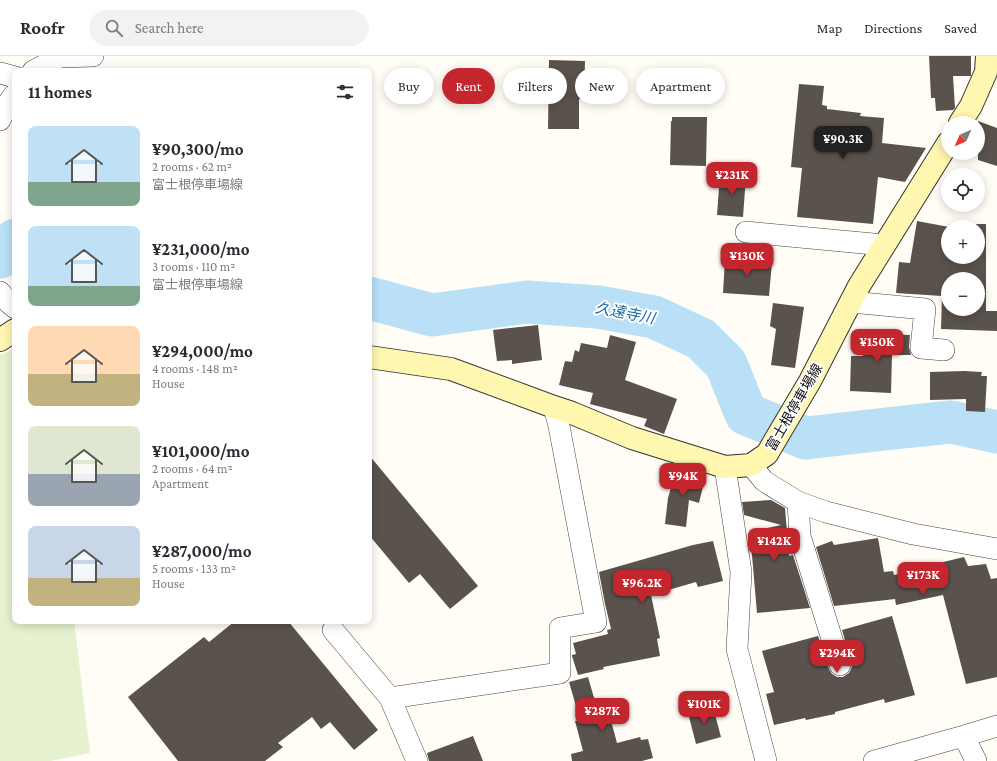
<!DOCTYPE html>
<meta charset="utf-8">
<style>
:root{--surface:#fff;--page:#f2f2f3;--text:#2b2b33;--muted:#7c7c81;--line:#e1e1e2;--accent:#c4262e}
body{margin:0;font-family:"Crimson Pro","Noto Sans JP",serif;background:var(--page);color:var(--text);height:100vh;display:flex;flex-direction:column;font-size:15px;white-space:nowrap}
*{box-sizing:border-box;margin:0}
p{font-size:13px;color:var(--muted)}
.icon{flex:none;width:22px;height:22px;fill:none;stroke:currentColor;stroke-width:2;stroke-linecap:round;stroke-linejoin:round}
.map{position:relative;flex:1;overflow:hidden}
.drawer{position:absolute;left:12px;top:12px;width:360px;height:556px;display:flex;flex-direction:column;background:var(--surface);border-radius:8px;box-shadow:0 2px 10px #0003}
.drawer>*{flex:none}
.guide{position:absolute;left:384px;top:12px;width:380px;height:36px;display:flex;gap:8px}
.needle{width:26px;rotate:225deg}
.buttons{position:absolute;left:941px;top:60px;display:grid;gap:8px}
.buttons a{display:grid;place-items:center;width:44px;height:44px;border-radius:50%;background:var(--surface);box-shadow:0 2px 10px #0003;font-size:20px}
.price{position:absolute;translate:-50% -34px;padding:0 9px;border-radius:8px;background:var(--accent);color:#fff;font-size:13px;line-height:26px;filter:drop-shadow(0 1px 2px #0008)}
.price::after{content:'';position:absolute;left:50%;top:24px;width:12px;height:9px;margin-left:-6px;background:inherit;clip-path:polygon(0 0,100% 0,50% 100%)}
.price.selected{background:#222;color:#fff}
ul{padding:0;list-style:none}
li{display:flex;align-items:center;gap:12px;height:100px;padding:0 16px}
li span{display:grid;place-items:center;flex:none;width:112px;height:80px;border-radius:8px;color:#555}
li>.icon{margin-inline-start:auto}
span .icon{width:48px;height:48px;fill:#fffc;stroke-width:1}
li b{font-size:17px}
h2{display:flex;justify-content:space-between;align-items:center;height:48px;padding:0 16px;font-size:17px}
.chip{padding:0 14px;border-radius:18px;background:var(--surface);box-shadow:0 2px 10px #0003;font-size:14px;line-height:36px}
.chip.selected{background:var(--accent);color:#fff}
header{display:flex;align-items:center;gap:24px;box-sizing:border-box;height:56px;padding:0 20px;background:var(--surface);border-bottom:1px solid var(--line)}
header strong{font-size:19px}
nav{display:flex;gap:22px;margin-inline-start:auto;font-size:14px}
.search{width:280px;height:36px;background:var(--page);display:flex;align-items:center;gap:10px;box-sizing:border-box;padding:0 14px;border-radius:22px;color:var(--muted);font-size:15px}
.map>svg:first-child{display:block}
.pitch{fill:#e6f2cf}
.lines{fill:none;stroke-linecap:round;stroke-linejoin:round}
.river{stroke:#b9e0f7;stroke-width:43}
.building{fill:#5a524d;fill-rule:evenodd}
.street-casing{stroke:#444;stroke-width:22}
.secondary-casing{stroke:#333;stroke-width:24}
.street{stroke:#fff;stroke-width:21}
.secondary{stroke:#fff6b0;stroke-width:22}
.labels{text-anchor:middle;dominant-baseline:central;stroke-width:4;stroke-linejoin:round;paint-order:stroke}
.street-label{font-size:14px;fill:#111;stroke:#fff}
.water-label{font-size:15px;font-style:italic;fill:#1768a6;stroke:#fff}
</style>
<header>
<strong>Roofr</strong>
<div class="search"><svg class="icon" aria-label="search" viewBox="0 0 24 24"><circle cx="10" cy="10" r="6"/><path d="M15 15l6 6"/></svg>Search here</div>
<nav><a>Map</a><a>Directions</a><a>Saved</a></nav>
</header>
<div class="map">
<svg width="997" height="705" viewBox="0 0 997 705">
<rect width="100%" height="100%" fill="#fffdf5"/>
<path class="pitch" d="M15 293V565H74L90 697 50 705H0V299Z"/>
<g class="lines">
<path class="river" d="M0 201 15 184
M369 242 432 259 527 246 598 251 654 261 701 283 726 308 746 358 806 382 894 372 951 366 997 376"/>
</g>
<path class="building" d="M929 0H971V20H953L955 52 953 54 936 55 935 42H931Z
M549 4 585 5 584 43H579V73H548Z
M799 28 824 30 822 49 827 50V53L861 57 860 60 884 62 882 87 926 92 905 126 878 121 873 168 797 161 802 112 791 111Z
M672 61H707L706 110 670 109 671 65H672Z
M978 65 997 72V110L978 104Z
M720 118 746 120 743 161 717 159Z
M917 165 949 171 950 168H986V255H997V275L941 273 942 240 896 237 899 206 910 207ZM948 171H978V201H948ZM948 223H978V253H948Z
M725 203 772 206 769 240 723 237Z
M773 247 804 251 795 312 771 309 776 273 770 270Z
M538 269 542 304 512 308V304L497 305 493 274Z
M877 278 910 279 909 291 911 299H892L891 337 850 335 851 300H863V282L879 283Z
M610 279 636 286 625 324 677 343 664 378 644 370 647 363 590 348 593 337 559 329 565 305 572 306 575 294 579 296 581 287 607 292Z
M964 315 982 316 981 320H987L985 356 966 355V343L930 344V316Z
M369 399 478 530 450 553 420 518 409 527 369 479Z
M676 414 705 422 699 447 689 444 686 471 665 468 668 442Z
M771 444 785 452 789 500 793 499 810 552 757 557 750 476 781 469 744 459 742 446Z
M878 482 884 516 893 515 894 519 936 511 935 508 964 501 968 510 986 508 991 523 997 522V621L966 628 943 539 896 549 895 543 834 550 816 491 832 485 834 489Z
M713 485 723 525 698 531 696 526 651 539 660 582 657 583 660 600 603 611 604 613 578 619 572 600V599L576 598 573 587 608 578 607 574 611 573 605 548 599 516 693 489Z
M892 560 915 639 885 647 884 643 835 656V658L806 664 805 662 774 669 766 638 774 636 762 595 818 580 829 613 832 618 837 621H843L849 617 852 611 851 605 842 574Z
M235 565H288L378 674 354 694 330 666 321 673 312 661 278 687 283 691 265 705H178L128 641 204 581 209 586Z
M588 621 599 659 609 657 617 687 640 681 641 684 648 683 653 702 642 705H572L571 698 583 695 575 665 580 664 569 626Z
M713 651 721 681 696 688 688 657Z
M473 680 483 705H429L427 697Z"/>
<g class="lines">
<defs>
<path id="street" d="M33 15 60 1 93 0
M0 17 15 21
M0 64 10 44 15 38
M746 176 884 189
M0 236 9 247 15 252
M851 246 925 253 921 292 944 294
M751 409 764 425 798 446 826 456 913 478 997 493
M725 411 741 516 737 593 766 705
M798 446 800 480 840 609
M333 574 390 642 417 705
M390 642 560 617V572L596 566 559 370 554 351
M964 680 976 705
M874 705 964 680 997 670"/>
<path id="secondary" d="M960 67 971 50 986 16 987 0
M0 284 15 274
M369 301 451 313 554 351 572 357 632 382 725 411 751 409 767 398 810 325 859 230 948 87"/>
</defs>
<use href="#street" class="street-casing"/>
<use href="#secondary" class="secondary-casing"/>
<use href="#street" class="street"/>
<use href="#secondary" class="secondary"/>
</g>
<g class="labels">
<g class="street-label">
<text transform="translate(794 351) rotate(-60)">富士根停車場線</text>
</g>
<g class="water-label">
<text transform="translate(625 257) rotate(11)">久遠寺川</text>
</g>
</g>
</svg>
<div class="buttons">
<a><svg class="needle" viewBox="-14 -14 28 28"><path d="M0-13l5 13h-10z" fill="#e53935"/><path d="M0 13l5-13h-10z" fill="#7c7c81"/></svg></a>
<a><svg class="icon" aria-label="locate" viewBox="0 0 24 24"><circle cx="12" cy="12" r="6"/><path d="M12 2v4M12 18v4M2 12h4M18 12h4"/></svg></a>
<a>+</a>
<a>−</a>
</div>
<b class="price selected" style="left:843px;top:104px">¥90.3K</b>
<b class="price" style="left:732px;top:140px">¥231K</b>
<b class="price" style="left:747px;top:221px">¥130K</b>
<b class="price" style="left:877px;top:307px">¥150K</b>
<b class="price" style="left:683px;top:441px">¥94K</b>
<b class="price" style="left:774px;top:506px">¥142K</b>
<b class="price" style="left:923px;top:540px">¥173K</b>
<b class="price" style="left:642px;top:548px">¥96.2K</b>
<b class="price" style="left:837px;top:618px">¥294K</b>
<b class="price" style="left:704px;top:669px">¥101K</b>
<b class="price" style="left:602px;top:676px">¥287K</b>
<div class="guide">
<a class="chip">Buy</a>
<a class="chip selected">Rent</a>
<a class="chip">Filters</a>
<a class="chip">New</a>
<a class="chip">Apartment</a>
</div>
<section class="drawer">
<h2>11 homes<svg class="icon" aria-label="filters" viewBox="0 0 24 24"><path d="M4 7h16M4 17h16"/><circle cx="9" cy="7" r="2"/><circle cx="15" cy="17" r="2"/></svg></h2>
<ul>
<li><span style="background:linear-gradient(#bfe0f5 70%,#7fa58c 0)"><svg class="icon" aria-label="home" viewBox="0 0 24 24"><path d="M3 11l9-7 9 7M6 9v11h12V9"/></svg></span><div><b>¥90,300/mo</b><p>2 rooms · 62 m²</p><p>富士根停車場線</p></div></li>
<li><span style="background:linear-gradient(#bfe0f5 75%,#7fa58c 0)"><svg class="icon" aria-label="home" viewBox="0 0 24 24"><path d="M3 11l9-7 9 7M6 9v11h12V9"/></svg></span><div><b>¥231,000/mo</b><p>3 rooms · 110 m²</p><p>富士根停車場線</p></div></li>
<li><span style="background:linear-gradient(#ffd9b3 60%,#c2b280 0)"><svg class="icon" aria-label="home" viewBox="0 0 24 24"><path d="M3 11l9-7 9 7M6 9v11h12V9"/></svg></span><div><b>¥294,000/mo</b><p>4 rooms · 148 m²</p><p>House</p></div></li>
<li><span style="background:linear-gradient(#dfe7d0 60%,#9aa5b1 0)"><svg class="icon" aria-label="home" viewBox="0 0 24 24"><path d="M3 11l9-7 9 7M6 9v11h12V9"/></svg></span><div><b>¥101,000/mo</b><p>2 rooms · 64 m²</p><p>Apartment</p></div></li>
<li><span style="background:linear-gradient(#c9d6e8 65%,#c2b280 0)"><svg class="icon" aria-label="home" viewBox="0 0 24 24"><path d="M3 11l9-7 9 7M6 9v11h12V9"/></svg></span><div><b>¥287,000/mo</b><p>5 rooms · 133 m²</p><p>House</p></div></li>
</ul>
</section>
</div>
